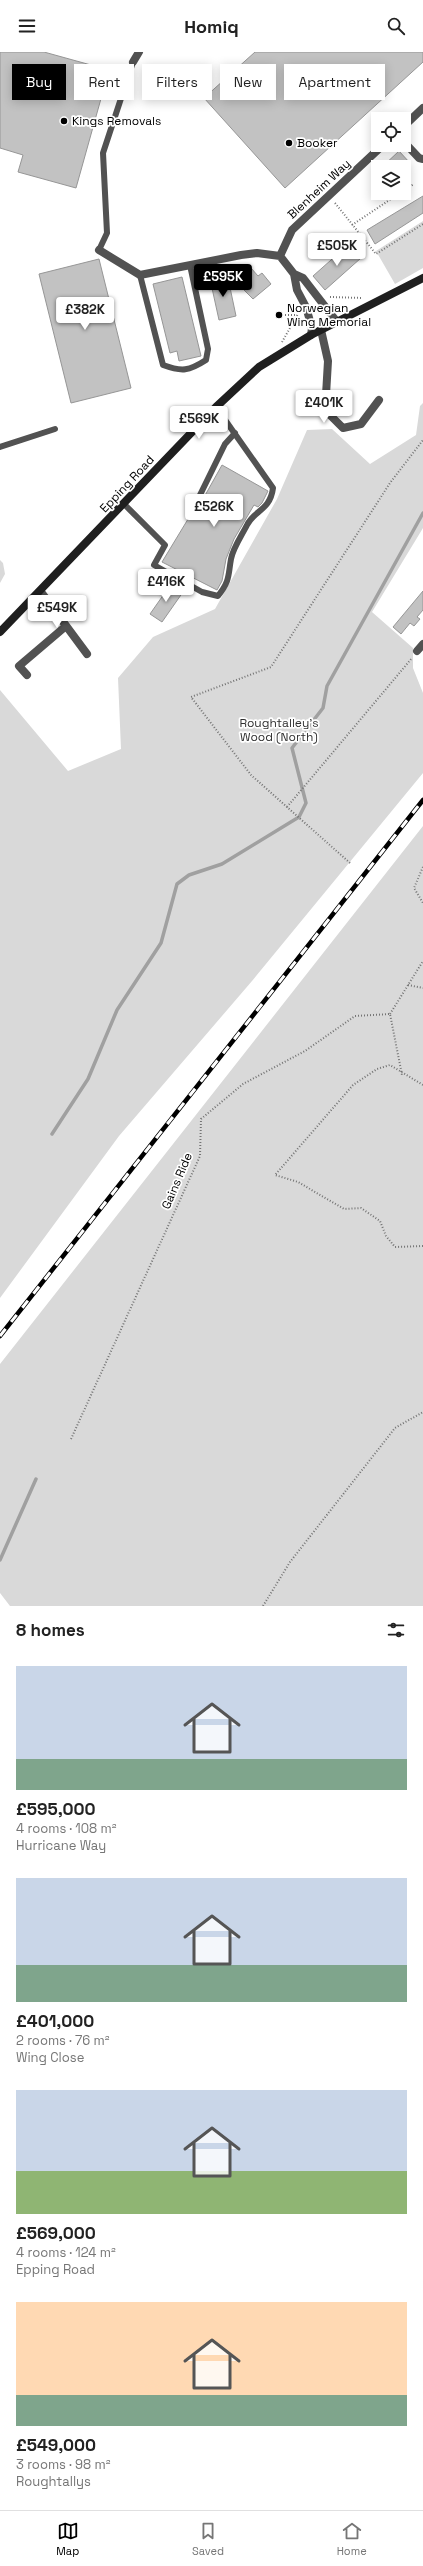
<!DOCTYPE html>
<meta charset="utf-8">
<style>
:root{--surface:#fff;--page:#f6f6f6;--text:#222;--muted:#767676;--line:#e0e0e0;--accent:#000}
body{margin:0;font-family:"Space Grotesk",sans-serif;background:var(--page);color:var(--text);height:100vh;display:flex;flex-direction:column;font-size:15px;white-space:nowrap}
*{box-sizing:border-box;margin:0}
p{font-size:13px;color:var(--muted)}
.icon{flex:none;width:22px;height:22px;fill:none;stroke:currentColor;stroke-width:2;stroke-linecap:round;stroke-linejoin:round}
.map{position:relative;height:1554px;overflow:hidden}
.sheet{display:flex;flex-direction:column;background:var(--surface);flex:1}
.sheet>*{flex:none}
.hud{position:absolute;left:12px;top:12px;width:399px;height:36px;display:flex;gap:8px}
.buttons{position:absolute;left:371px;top:60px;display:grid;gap:8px}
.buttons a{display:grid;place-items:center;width:40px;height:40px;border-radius:0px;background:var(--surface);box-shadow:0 2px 10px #0003;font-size:20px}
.price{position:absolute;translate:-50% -34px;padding:0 9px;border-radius:4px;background:#fff;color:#222;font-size:13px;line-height:26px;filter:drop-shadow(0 1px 2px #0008)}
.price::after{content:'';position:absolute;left:50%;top:24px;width:12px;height:9px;margin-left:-6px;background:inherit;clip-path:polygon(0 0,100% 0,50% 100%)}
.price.selected{background:var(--accent);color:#fff}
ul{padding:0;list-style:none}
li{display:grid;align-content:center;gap:8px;height:212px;padding:0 16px}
li span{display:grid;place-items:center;height:124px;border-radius:0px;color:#555}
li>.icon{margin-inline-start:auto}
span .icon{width:72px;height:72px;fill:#fffc;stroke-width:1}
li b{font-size:17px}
h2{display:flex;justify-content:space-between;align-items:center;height:48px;padding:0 16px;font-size:17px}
.pill{padding:0 14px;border-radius:0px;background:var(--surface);box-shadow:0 2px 10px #0003;font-size:14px;line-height:36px}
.pill.selected{background:var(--accent);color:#fff}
header{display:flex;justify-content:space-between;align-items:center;height:52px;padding:0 16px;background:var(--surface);font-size:18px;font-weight:700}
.dock{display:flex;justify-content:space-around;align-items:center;height:56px;border-top:1px solid var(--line);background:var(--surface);font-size:11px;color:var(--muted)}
.dock a{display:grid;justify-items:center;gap:2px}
.dock .selected{color:var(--accent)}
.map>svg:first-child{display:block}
.green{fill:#d9d9d9}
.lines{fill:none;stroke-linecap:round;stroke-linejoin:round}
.stream{stroke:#a0a0a0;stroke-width:3.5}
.building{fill:#c2c2c2;stroke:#969696}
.path{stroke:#747474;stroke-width:2;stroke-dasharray:1 2;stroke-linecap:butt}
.service{stroke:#525252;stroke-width:6}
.minor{stroke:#525252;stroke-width:8}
.secondary{stroke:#1f1f1f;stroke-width:8}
.rail-casing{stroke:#000;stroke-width:4.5}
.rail{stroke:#fff;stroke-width:3;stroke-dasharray:9;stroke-linecap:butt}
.poi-dot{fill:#000;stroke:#fff;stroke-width:1.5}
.labels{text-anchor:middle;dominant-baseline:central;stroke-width:3.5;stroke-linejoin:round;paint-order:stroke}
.poi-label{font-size:12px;fill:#000;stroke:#fff;text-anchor:start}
.street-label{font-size:12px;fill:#000;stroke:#fff}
.park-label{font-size:12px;fill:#303030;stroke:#fff}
</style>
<header><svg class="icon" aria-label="menu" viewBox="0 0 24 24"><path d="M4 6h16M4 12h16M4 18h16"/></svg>Homiq<svg class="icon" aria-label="search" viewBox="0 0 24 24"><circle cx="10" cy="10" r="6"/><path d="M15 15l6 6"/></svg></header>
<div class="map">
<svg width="423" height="1554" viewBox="0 0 423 1554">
<rect width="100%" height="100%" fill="#fff"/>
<path class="green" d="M423 169V216L395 232 376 199Z
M423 351V476L372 560 413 596V616L423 641V721L252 929 119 1084 0 1246V638L68 719 121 697 118 626 153 585 215 557 277 447 307 378 332 377 370 412 416 383 420 354Z
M0 508 3 511 5 522 0 531Z
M423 774V1554H10L0 1541V1312Z"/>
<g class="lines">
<path class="stream" d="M52 1082 88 1027 117 958 161 891 177 832 189 823 222 812 299 765 306 751 292 696 323 656 327 634 423 461
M0 1508 36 1427"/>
</g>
<path class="building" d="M0 0H44L109 18 76 136 18 120 23 103 0 96Z
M255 0H423V10L285 136 204 46Z
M399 99 410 111 405 115H382Z
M423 144V161L375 192 367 178Z
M349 192 361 206 325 238 313 224Z
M99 207 131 336 71 351 39 222Z
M251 216 258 224 262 221 271 232 253 247 235 229Z
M182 225 201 304 179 309 177 299 170 301 153 232Z
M220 225 221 228 228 226 236 264 219 268 210 227Z
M222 413 268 439 262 451 258 455 254 453 234 487 226 507 222 529 217 538 162 510 199 449 203 447Z
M171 532 183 540 162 570 150 562Z
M423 539V558L417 565 420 567 414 574 410 571 401 582 393 575Z"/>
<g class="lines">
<path class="path" d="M404 138 414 132
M335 151 376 202 423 172
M352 173 400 141
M330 245 363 246
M282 263H297
M282 290 298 262
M287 755 412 606
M350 811 251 723 191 645 271 615 390 431 423 388
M423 815 414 836 423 851
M408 933 423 936
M390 962 423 909
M423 1033 390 1013 377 1017 353 1033 275 1123 298 1130 344 1157 361 1156 380 1169 386 1184 395 1195 423 1194
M71 1387 200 1104 201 1067 243 1032 305 999 355 964 390 962 402 1023
M263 1554 290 1510 395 1376 423 1360"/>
<path class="service" d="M99 198 107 181 103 101 133 10
M140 223 163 313C182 320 189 319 206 308L208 297 190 213
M0 395 55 377
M199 445 225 392 235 381
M124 452 165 493 154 513 202 540 218 544C230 529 228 524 231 507 233 496 242 483 247 473 254 458 270 459 273 436L216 355"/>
<path class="minor" d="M133 10 139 0
M404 74 423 56
M404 90 419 106 423 107
M99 198 140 223 241 203 257 201 280 204 294 222 297 238 306 255 312 276 311 283
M280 204 292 178 383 93
M294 222 303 226 337 270
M321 278 328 309 326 343 330 363 343 376 361 372 379 348
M41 540 87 602
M417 599 423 592
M27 623 19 614 66 574"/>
<path class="secondary" d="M0 580 216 355 259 315 311 283 423 226"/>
<defs>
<path id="rail" d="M0 1284 423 748"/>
</defs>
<use href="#rail" class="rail-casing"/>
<use href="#rail" class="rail"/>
</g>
<g class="poi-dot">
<circle cx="64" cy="69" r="4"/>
<circle cx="289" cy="91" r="4"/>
<circle cx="279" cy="263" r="4"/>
</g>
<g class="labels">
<g class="poi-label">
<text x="72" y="69">Kings Removals</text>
<text x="297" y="91">Booker</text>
<text x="287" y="256">Norwegian<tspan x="287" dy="14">Wing Memorial</tspan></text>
</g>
<g class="street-label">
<text transform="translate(319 137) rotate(-43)">Blenheim Way</text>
<text transform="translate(127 432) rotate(-47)">Epping Road</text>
<text transform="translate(177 1129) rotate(-67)">Gains Ride</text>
</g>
<g class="park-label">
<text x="279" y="671">Roughtalley's<tspan x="279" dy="14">Wood (North)</tspan></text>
</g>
</g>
</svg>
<div class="buttons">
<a><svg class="icon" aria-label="locate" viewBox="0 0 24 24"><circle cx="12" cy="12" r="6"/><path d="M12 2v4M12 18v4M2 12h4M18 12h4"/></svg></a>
<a><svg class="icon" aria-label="layers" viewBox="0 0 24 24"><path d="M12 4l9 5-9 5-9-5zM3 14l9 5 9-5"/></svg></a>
</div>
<b class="price" style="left:337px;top:215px">£505K</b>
<b class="price selected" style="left:223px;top:246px">£595K</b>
<b class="price" style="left:85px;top:279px">£382K</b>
<b class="price" style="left:324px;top:372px">£401K</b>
<b class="price" style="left:199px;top:388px">£569K</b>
<b class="price" style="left:214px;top:476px">£526K</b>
<b class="price" style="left:166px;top:551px">£416K</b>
<b class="price" style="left:57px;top:577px">£549K</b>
<div class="hud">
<a class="pill selected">Buy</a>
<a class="pill">Rent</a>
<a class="pill">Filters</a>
<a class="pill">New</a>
<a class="pill">Apartment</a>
</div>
</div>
<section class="sheet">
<h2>8 homes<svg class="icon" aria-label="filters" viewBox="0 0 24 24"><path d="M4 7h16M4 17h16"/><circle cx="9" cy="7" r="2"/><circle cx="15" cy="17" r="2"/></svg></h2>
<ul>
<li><span style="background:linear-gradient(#c9d6e8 75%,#7fa58c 0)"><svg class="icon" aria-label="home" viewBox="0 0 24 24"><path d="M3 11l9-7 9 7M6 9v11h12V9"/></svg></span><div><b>£595,000</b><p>4 rooms · 108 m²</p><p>Hurricane Way</p></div></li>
<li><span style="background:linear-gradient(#c9d6e8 70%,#7fa58c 0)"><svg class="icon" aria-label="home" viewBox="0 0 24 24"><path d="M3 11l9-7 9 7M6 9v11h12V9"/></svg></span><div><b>£401,000</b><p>2 rooms · 76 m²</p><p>Wing Close</p></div></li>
<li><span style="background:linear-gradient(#c9d6e8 65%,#8fb573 0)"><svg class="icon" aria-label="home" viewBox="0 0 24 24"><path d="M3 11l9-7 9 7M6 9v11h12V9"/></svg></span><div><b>£569,000</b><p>4 rooms · 124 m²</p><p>Epping Road</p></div></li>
<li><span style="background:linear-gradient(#ffd9b3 75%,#7fa58c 0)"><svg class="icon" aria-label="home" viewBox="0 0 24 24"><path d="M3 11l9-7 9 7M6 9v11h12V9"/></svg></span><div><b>£549,000</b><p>3 rooms · 98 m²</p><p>Roughtallys</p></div></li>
</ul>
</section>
<nav class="dock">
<a class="selected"><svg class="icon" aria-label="map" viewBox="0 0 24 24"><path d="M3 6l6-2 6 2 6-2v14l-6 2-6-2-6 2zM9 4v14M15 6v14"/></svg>Map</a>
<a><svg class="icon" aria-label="saved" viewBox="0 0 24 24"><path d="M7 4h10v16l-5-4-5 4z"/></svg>Saved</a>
<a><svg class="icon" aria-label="home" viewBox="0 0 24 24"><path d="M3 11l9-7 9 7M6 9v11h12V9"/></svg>Home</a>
</nav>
